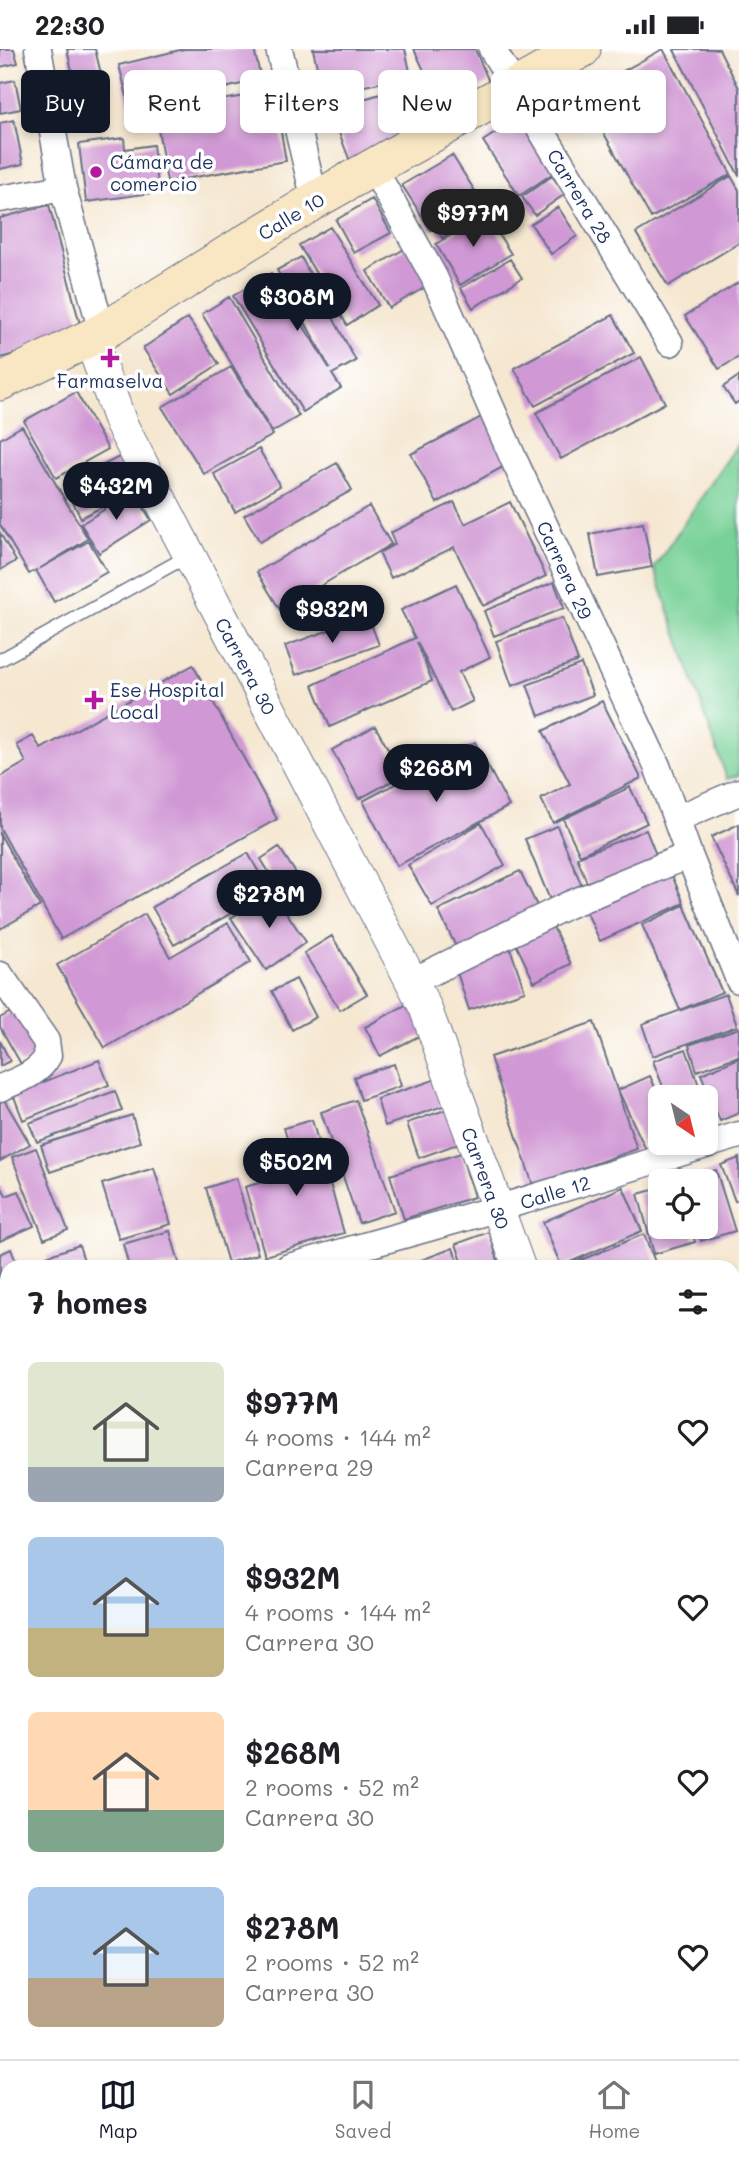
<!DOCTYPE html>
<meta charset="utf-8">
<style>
:root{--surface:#fff;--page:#f6f6f6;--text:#202124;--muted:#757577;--line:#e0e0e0;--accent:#111827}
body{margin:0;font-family:Mali,sans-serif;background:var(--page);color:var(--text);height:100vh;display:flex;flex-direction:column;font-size:26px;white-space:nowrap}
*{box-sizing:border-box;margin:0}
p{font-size:23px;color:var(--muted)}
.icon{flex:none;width:38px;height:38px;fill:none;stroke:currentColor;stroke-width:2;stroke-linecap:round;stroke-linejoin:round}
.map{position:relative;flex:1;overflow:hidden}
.panel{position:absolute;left:0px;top:1211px;width:740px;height:800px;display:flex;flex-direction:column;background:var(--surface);border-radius:21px 21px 0 0;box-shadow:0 4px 10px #0003}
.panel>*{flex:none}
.hud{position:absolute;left:21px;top:21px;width:698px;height:63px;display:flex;gap:14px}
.needle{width:46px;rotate:145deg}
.buttons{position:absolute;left:648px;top:1036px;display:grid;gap:14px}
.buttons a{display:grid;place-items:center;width:70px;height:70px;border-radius:10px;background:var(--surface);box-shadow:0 4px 10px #0003;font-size:35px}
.price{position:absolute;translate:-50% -60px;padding:0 16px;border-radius:24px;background:var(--accent);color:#fff;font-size:23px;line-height:46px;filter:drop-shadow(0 2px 4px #0008)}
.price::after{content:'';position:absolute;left:50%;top:42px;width:21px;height:16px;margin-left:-10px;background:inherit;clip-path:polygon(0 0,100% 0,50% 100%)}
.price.current{background:#222;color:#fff}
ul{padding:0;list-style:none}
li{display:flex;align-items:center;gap:21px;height:175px;padding:0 28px}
li span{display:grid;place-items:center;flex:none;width:196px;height:140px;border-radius:10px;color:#555}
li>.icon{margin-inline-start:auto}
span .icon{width:84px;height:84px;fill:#fffc;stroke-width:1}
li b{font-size:30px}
h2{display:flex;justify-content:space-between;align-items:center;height:84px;padding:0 28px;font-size:30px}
.tag{padding:0 24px;border-radius:10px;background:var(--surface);box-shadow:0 4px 10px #0003;font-size:24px;line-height:63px}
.tag.current{background:var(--accent);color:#fff}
.status{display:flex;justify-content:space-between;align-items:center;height:49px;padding:0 35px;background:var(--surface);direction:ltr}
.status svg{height:19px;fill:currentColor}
.dock{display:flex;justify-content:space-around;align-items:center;height:98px;border-top:2px solid var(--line);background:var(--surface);font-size:19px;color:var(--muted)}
.dock a{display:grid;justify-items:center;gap:4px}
.dock .current{color:var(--accent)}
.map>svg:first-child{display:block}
.green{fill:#78d197;stroke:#4a807a;stroke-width:2}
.building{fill:#d098d4}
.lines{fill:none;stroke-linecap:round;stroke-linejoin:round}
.service-casing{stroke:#676f86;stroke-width:15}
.minor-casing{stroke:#676f86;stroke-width:29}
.tertiary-casing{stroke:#676f86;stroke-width:34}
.secondary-casing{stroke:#676f86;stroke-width:39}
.service{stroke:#fff;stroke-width:12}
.minor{stroke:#fff;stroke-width:26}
.tertiary{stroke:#fff;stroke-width:32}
.secondary{stroke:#f9e7c3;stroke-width:37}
.poi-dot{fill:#b5179e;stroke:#fff;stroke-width:2.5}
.labels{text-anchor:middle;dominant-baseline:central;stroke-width:7;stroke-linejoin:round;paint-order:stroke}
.poi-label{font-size:19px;fill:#1b2f5e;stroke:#fff;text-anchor:start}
.street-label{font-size:19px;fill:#1b2f5e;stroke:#fff}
</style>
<div class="status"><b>22:30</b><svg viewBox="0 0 49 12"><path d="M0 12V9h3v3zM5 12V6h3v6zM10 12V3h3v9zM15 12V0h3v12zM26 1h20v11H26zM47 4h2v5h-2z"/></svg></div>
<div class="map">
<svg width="739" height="2010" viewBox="0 0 739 2010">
<rect width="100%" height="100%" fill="#fff"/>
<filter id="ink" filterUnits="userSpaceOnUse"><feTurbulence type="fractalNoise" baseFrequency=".0143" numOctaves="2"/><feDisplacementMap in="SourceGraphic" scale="14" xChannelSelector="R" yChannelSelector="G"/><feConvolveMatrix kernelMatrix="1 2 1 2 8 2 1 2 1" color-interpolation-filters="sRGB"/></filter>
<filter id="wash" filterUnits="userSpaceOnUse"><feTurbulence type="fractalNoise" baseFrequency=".00686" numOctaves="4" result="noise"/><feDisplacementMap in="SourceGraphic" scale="28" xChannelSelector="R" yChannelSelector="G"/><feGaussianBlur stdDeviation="1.57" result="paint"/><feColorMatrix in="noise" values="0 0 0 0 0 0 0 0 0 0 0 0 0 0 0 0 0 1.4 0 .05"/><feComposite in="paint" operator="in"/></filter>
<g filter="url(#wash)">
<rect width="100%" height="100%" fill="#f5e7d0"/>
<path class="green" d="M739 393V726L727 730 654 519Z"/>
<g id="blocks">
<path class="building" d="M0 0H14L18 14 0 18Z
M67 0H95L101 25 74 31Z
M184 0H254L261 30 131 63 119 16Z
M313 0H405L411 27 323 46Z
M414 0H475L489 33 440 56Z
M663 0 731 125 651 169 582 45Z
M677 0H719L739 39V127L674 1Z
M15 31 21 60 0 64V34Z
M414 35 431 77 353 120 330 60Z
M274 42 286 112 167 133 155 62Z
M519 69 555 123 519 147 483 92Z
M14 71 23 115 0 120V74Z
M124 89 125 100 153 96 159 143 86 153 79 95Z
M452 106 480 150 431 181 402 136Z
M552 127 565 145 535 166 522 148Z
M731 127 739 141V194L668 237 636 184Z
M372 150 391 184 354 204 336 171Z
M49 156 83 287 0 309V169Z
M558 158 577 187 551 205 531 175Z
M469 159 475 167 442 189 437 181Z
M486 165 511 205 460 236 436 195Z
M330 178 378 256 347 276 299 196Z
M406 199 429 236 389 259 367 222Z
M301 208 356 312 332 325 341 339 303 363 233 247 271 224 330 320 277 221Z
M510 210 522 229 473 259 461 239Z
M739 233V308L719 320 685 267Z
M229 248 299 367 272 383 202 265Z
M613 266 634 304 535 357 514 319Z
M188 269 219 315 173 345 143 299Z
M641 308 665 354 561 410 536 364Z
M231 318 273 386 204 425 162 358Z
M739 327V352L735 355 723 338Z
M76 343 108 400 56 429 24 372Z
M487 365 512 413 437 454 411 405Z
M22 377 88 490 39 520 89 492 107 523 54 553 36 521 29 525 0 476V390Z
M259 400 280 437 235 463 214 425Z
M123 406 140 438 81 469 64 436Z
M337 414 352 441 260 493 244 466Z
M134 442 151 471 99 504 81 475Z
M454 453 465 475 510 453 546 527 483 557 454 498 391 529 379 504 395 495 390 484Z
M369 457 391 495 280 561 257 523Z
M643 474 652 518 598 528 590 485Z
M0 484 16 512 0 521Z
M554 533 564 559 494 587 484 562Z
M456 535 490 608 459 623 473 652 451 663 417 593 432 632 330 678 313 636 415 589 401 561Z
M368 567 379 596 296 626 285 597Z
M562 569 578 612 512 637 496 592Z
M581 615 593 646 539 667 527 636Z
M193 616 277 770 61 890 0 779V728L26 713 17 696 33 687 41 700Z
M602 652 641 729 553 774 541 750 570 735 543 682Z
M375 677 403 726 359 750 332 701Z
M475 693 509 757 397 817 363 752Z
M630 738 647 774 580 806 563 770Z
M481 774 505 816 432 857 408 816Z
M739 775V847L711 788Z
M557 777 584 842 552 856 525 790Z
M646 781 658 811 589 839 577 808Z
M0 785 40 857 0 880Z
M279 798 306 840 286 852 261 810Z
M248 804 270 843 174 896 152 858Z
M669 820 684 854 600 892 584 858Z
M520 822 541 865 459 904 438 861Z
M272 842 306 893 266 921 231 869Z
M684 856 722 943 680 961 642 876Z
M145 865 170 908 228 874 251 913 105 999 57 916Z
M552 876 571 915 534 933 515 893Z
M332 887 367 945 340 961 304 904Z
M510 899 525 942 469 961 455 917Z
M296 930 316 968 292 981 272 942Z
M726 945 737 977 653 1007 642 975Z
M411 953 427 983 380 1007 365 978Z
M18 959 42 1004 21 1015 0 978V969Z
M594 973 637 1100 533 1136 490 1008Z
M739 979V1007L697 1022 689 996Z
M0 992 10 1012 0 1017Z
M686 1000 703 1048H667L653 1012Z
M739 1009V1064L720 1072 701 1025Z
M99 1011 109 1036 23 1071 13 1045Z
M394 1015 401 1037 361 1051 354 1028Z
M650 1027 660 1049V1094H666L647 1103 618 1041Z
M437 1030 446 1056 385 1077 377 1050Z
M115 1042 122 1062 37 1093 29 1074Z
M3 1049 30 1095 0 1112V1051Z
M356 1051 395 1162 359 1174 321 1063Z
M448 1060 460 1094 419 1109 407 1074Z
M132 1066 140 1093 50 1123 41 1096Z
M312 1071 344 1184 265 1207 245 1138 297 1123 284 1079Z
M36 1099 68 1181 44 1190 12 1108Z
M461 1104 474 1148 404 1170 390 1126Z
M739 1109V1151L735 1152 721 1116Z
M154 1119 171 1175 119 1190 102 1135Z
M716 1121 735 1182 701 1192 697 1178H705V1132H681Z
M236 1129 258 1205 228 1214 206 1139Z
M0 1134 6 1147 19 1142 34 1177 0 1192Z
M623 1138 642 1182 561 1217 543 1173Z
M660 1139V1178H691L695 1193 654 1205 638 1145Z
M170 1182 180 1217 129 1218 123 1195Z
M489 1183 500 1218H464L456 1195Z
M644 1185 657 1218H564Z
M79 1196 86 1218H50L47 1207Z
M453 1199 460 1218H403Z
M11 1200 18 1218H7V1270L0 1254V1205Z
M7 1327V1405H6L0 1378V1328Z
M736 1366 739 1376V1499L733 1484V1367Z
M733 1524 739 1537V1567L733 1569Z
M739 1580V1611L733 1613V1582Z
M739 1623V1654L733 1639V1625Z
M7 1634V1674L0 1676V1636Z
M7 1694V1770L0 1773V1696Z
M7 1814V1856H6L0 1833V1816Z
M736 1818 739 1823V1857L733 1860V1820Z
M739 1869V1909L733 1912V1872Z
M7 1947V1980L0 1983V1950Z
M739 1954V1980L733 1983V1956Z
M60 2004H135L119 2010H62Z
M268 2004H298L301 2010H261L260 2007Z
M389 2004H432L436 2010H380Z
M438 2004H483L487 2010H442Z
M493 2004H544L550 2010H499Z
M598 2004H624L628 2010H602Z"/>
</g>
</g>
<g filter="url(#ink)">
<use href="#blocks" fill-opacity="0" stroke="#676f86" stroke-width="2"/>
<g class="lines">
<defs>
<path id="service" d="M0 611 188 507"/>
<path id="minor" d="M38 0 63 139 102 283
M279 0 311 135 317 150
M492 0 670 294
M374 120 434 228 514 411 657 717 689 806 739 931
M0 150 63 139
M676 770 739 743
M0 926 46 992 48 1007C38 1025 19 1031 0 1039
M411 933 568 856 689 806
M289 1218 496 1160 739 1086
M0 1298 7 1296
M0 1437 7 1462
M733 1808 739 1806
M0 1872 7 1870
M162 2004 163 2010
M358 2010 368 2004"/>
<path id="tertiary" d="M102 283 93 297 121 375 425 958 519 1218
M733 1349 739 1347
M0 1610 7 1608
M733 1760 739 1775"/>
<path id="secondary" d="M0 333 102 283 317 150 582 0"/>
</defs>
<use href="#service" class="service-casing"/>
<use href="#minor" class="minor-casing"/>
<use href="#tertiary" class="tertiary-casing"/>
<use href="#secondary" class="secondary-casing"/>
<use href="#service" class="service"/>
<use href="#minor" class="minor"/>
<use href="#tertiary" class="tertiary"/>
<use href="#secondary" class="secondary"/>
</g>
</g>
<g class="poi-dot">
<circle cx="96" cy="123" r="7"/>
<path d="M106.5 298.5h7v7h7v7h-7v7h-7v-7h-7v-7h7z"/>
<path d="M90.5 640.5h7v7h7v7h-7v7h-7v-7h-7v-7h7z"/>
</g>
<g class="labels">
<g class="poi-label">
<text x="110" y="112">Cámara de<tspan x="110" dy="22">comercio</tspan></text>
<text x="110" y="331" text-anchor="middle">Farmaselva</text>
<text x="110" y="640">Ese Hospital<tspan x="110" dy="22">Local</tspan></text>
</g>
<g class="street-label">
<text transform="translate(580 147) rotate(59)">Carrera 28</text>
<text transform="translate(291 167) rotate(-31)">Calle 10</text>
<text transform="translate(565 521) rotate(65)">Carrera 29</text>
<text transform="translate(246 617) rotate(62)">Carrera 30</text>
<text transform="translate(486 1129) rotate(70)">Carrera 30</text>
<text transform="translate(555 1143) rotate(-17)">Calle 12</text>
</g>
</g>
</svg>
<div class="buttons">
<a><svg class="needle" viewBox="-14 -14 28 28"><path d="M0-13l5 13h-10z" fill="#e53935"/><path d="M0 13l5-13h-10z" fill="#757577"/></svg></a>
<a><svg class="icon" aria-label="locate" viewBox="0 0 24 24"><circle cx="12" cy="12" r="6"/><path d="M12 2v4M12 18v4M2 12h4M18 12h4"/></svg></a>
</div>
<b class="price current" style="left:473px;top:200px">$977M</b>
<b class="price" style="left:297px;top:284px">$308M</b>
<b class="price" style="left:116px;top:473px">$432M</b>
<b class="price" style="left:332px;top:596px">$932M</b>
<b class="price" style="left:436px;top:755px">$268M</b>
<b class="price" style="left:269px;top:881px">$278M</b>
<b class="price" style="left:296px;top:1149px">$502M</b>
<div class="hud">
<a class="tag current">Buy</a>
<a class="tag">Rent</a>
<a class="tag">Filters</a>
<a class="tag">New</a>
<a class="tag">Apartment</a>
</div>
<section class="panel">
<h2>7 homes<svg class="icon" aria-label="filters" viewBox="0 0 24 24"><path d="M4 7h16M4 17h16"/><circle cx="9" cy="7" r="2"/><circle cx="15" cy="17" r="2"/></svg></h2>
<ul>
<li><span style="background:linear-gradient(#dfe7d0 75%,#9aa5b1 0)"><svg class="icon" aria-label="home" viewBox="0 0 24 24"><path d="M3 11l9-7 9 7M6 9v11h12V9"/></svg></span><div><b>$977M</b><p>4 rooms · 144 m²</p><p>Carrera 29</p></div><svg class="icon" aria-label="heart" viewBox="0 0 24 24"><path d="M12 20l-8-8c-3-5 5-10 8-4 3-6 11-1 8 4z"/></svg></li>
<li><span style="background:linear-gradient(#a9c7e8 65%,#c2b280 0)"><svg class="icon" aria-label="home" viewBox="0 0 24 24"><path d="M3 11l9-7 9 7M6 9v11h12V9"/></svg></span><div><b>$932M</b><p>4 rooms · 144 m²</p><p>Carrera 30</p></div><svg class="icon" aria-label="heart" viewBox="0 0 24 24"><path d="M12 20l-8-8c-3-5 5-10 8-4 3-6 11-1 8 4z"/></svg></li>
<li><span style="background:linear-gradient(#ffd9b3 70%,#7fa58c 0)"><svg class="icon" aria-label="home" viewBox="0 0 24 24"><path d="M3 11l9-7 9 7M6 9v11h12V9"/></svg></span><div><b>$268M</b><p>2 rooms · 52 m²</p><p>Carrera 30</p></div><svg class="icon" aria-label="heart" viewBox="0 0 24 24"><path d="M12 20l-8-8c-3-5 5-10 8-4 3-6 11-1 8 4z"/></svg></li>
<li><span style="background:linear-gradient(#a9c7e8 65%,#b9a48a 0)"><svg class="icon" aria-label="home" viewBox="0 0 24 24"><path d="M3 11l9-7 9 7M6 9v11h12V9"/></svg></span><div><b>$278M</b><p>2 rooms · 52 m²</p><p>Carrera 30</p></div><svg class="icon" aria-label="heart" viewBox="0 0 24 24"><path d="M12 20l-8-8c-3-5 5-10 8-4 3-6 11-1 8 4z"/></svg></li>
</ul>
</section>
</div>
<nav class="dock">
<a class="current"><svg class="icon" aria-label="map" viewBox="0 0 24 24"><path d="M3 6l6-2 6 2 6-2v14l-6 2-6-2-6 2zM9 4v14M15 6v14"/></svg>Map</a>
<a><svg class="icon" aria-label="saved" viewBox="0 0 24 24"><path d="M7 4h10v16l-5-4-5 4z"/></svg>Saved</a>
<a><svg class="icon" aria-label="home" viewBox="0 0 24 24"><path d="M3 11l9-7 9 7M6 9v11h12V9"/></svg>Home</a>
</nav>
